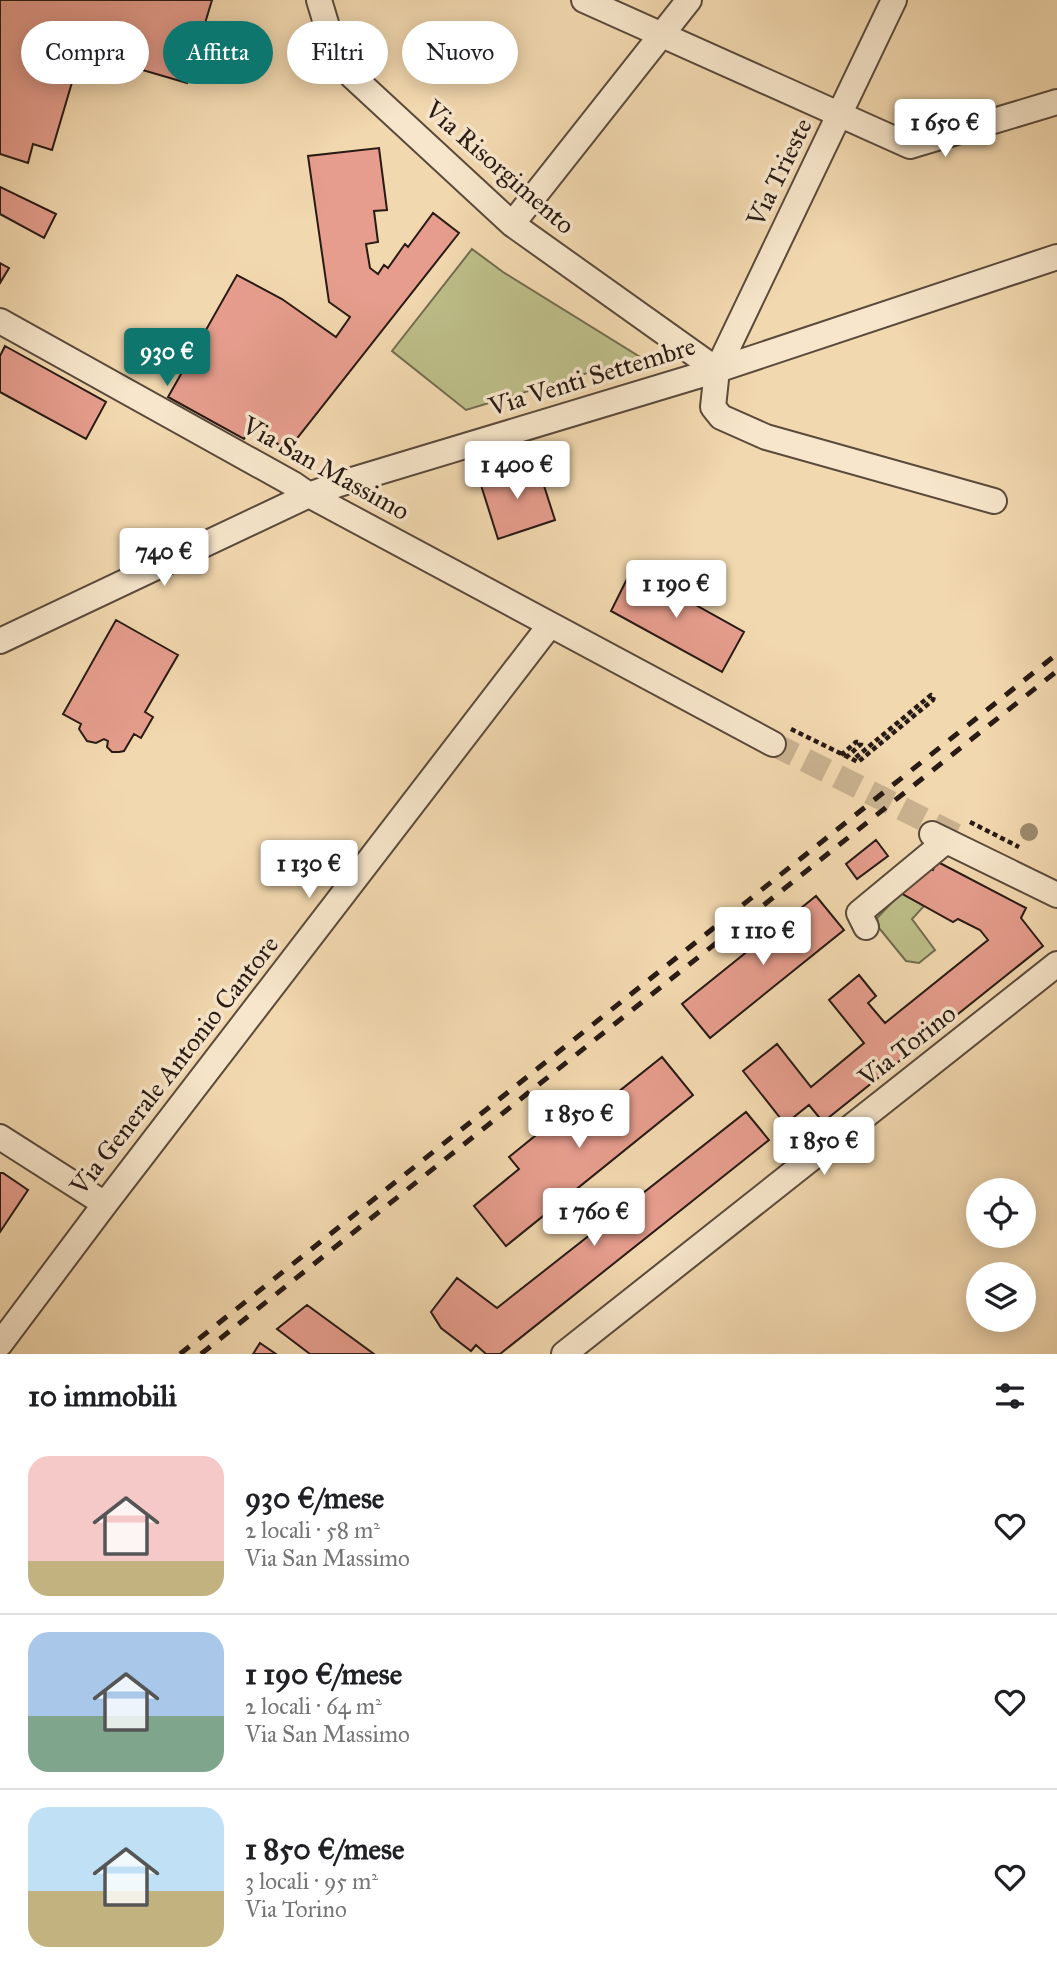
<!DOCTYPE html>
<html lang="it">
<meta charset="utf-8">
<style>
:root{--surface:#fff;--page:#f2f2f2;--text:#202124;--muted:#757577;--line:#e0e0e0;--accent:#0f766e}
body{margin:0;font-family:"IM FELL Great Primer",serif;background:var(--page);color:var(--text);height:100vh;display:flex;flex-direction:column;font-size:26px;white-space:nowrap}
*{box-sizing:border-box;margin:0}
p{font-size:23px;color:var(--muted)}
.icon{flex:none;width:38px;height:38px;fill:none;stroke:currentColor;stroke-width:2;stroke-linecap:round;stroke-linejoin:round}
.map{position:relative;height:1354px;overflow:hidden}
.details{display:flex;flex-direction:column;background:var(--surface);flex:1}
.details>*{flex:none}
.hud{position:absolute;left:21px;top:21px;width:700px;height:63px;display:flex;gap:14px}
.controls{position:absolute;left:966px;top:1178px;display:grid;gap:14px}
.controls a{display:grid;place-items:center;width:70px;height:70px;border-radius:50%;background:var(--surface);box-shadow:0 4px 18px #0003;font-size:35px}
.price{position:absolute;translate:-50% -60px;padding:0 16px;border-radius:7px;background:#fff;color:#222;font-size:23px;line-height:46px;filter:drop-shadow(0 2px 4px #0008)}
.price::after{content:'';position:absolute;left:50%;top:42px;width:21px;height:16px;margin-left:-10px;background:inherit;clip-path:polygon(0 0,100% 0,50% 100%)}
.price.selected{background:var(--accent);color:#fff}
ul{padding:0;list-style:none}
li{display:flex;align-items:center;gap:21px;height:175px;padding:0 28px}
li+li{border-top:2px solid var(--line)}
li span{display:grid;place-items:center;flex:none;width:196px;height:140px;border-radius:21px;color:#555}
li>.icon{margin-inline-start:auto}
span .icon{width:84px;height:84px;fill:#fffc;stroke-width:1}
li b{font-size:30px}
h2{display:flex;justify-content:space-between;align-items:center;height:84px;padding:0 28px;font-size:30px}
.pill{padding:0 24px;border-radius:32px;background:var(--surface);box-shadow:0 4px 18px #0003;font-size:24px;line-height:63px}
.pill.selected{background:var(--accent);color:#fff}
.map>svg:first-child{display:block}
.green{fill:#bdbe89;stroke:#726c4e;stroke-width:2}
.building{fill:#e69d8d;stroke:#281a14;stroke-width:2}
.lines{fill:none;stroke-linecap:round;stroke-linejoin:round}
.minor-tunnel{stroke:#cab290;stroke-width:24;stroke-dasharray:24 12;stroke-linecap:butt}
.minor-casing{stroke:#5a4a3b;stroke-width:28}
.path{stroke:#281a14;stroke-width:4.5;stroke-dasharray:5 3.5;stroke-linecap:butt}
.minor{stroke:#f7e6cb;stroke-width:24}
.rail{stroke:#281a14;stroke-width:5;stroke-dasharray:12 12;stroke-linecap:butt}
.tree{fill:#9c8a6d}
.labels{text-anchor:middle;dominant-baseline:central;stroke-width:7;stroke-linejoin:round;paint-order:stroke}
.street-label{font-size:26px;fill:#281a14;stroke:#f7e6cb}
</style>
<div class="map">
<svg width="1057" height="1354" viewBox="0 0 1057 1354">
<rect width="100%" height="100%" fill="#f2d8af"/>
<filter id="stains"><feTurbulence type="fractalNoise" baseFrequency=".00286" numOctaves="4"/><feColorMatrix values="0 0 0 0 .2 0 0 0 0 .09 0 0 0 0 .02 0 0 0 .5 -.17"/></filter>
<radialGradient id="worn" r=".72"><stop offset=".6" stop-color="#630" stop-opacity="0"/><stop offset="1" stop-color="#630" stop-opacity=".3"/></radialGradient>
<path class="green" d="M472 249 503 272 640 357 466 410 392 351Z
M901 893 924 906 912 919 935 950 919 963 906 961 879 928 877 918Z"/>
<path class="building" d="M0 0H212L187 83 81 52 52 150 33 144 28 163 0 154Z
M379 148 387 210 374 211 378 242 366 244 370 268 378 274 384 265 388 268 405 244 408 247 433 213 459 233 287 451 253 425 244 439 168 397 237 275 282 299 336 337 350 317 329 302 308 156Z
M0 187 56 214 44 238 0 214Z
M0 263 9 268 0 283Z
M5 346 106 402 86 439 0 392V356Z
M537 464 555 520 498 539 480 482Z
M634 565 654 576 651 580 744 632 722 672 611 611Z
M116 620 178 655 145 712 153 717 141 738 134 734 124 751 119 752H112L107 747 108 741 104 739 96 743 87 741 79 729 81 724 63 714Z
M876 840 888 856 857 879 846 864Z
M936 861 1026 908 1021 918 1043 946 823 1122 809 1105 785 1124 743 1071 777 1044 811 1087 864 1043 829 1000 859 975 876 996 868 1003 885 1023 988 940 980 930 958 919 953 922 899 892 926 868 933 870Z
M816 896 844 930 710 1038 682 1004Z
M662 1057 693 1095 506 1246 474 1206 519 1169 509 1157 572 1106 583 1120Z
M746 1112 769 1140 500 1354H486L476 1345 471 1351 441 1328 431 1312 457 1278 497 1308Z
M0 1173H3L28 1190 0 1232Z
M307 1305 374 1354H310L277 1329Z
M260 1343 276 1354H253Z"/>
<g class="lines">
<path class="minor-tunnel" d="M773 744 959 837"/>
<defs>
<path id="minor" d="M319 0 328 30 352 76 512 224 717 370
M584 0 910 146 1057 102
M894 0 717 370 713 407 721 417 766 437 994 501
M512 224 689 0
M0 321 293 484 309 495 773 744
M0 641 309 495 339 484 717 370 1057 257
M932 834 1057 895
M866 927 859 913 946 841
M0 1137 105 1204
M0 1344 105 1204 550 625
M564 1354 1057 964"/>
</defs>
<use href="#minor" class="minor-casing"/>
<path class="path" d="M791 729 858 762 933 700 934 696 931 695 855 758
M841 755 856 742H861V744L848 756
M970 822 1019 847"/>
<use href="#minor" class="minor"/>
<path class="rail" d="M180 1354 1057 654
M201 1354 1057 671"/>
</g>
<circle class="tree" cx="1029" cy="832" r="9"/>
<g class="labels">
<g class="street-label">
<text transform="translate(500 167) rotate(41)">Via Risorgimento</text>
<text transform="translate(779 172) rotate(-64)">Via Trieste</text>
<text transform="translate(592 376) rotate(-17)">Via Venti Settembre</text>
<text transform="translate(326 468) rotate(29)">Via San Massimo</text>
<text transform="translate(907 1045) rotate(-38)">Via Torino</text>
<text transform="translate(174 1065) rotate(-52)">Via Generale Antonio Cantore</text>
</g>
</g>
<rect width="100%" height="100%" filter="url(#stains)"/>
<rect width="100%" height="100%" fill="url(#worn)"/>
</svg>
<div class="controls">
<a><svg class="icon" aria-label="locate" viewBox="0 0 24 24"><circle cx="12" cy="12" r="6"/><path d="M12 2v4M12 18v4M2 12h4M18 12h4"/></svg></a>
<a><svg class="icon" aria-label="layers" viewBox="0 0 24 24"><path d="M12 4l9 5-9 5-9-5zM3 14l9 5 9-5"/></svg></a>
</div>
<b class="price" style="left:945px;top:159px">1 650 €</b>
<b class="price selected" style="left:167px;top:388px">930 €</b>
<b class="price" style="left:517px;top:501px">1 400 €</b>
<b class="price" style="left:164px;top:588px">740 €</b>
<b class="price" style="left:676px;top:620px">1 190 €</b>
<b class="price" style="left:309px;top:900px">1 130 €</b>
<b class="price" style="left:763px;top:967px">1 110 €</b>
<b class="price" style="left:579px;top:1150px">1 850 €</b>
<b class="price" style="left:824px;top:1177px">1 850 €</b>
<b class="price" style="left:594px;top:1248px">1 760 €</b>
<div class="hud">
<a class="pill">Compra</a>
<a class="pill selected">Affitta</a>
<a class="pill">Filtri</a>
<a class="pill">Nuovo</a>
</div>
</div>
<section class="details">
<h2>10 immobili<svg class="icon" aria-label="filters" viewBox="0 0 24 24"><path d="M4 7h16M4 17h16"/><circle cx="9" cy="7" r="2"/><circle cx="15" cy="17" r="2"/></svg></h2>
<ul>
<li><span style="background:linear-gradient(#f6c9c9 75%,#c2b280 0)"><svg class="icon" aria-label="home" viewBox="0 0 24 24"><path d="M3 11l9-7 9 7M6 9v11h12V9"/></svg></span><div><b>930 €/mese</b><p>2 locali · 58 m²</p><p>Via San Massimo</p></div><svg class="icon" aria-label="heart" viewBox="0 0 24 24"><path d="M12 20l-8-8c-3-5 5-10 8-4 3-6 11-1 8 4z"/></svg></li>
<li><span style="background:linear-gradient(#a9c7e8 60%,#7fa58c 0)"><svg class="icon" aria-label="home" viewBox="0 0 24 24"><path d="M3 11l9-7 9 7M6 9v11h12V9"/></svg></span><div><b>1 190 €/mese</b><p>2 locali · 64 m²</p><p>Via San Massimo</p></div><svg class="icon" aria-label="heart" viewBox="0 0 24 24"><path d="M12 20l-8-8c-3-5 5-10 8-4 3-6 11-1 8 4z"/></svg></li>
<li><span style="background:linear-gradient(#bfe0f5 60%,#c2b280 0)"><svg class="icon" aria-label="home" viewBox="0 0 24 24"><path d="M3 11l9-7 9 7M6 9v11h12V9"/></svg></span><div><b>1 850 €/mese</b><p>3 locali · 95 m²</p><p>Via Torino</p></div><svg class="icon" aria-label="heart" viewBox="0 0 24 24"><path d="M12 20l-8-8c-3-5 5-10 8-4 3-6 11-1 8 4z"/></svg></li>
</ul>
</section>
